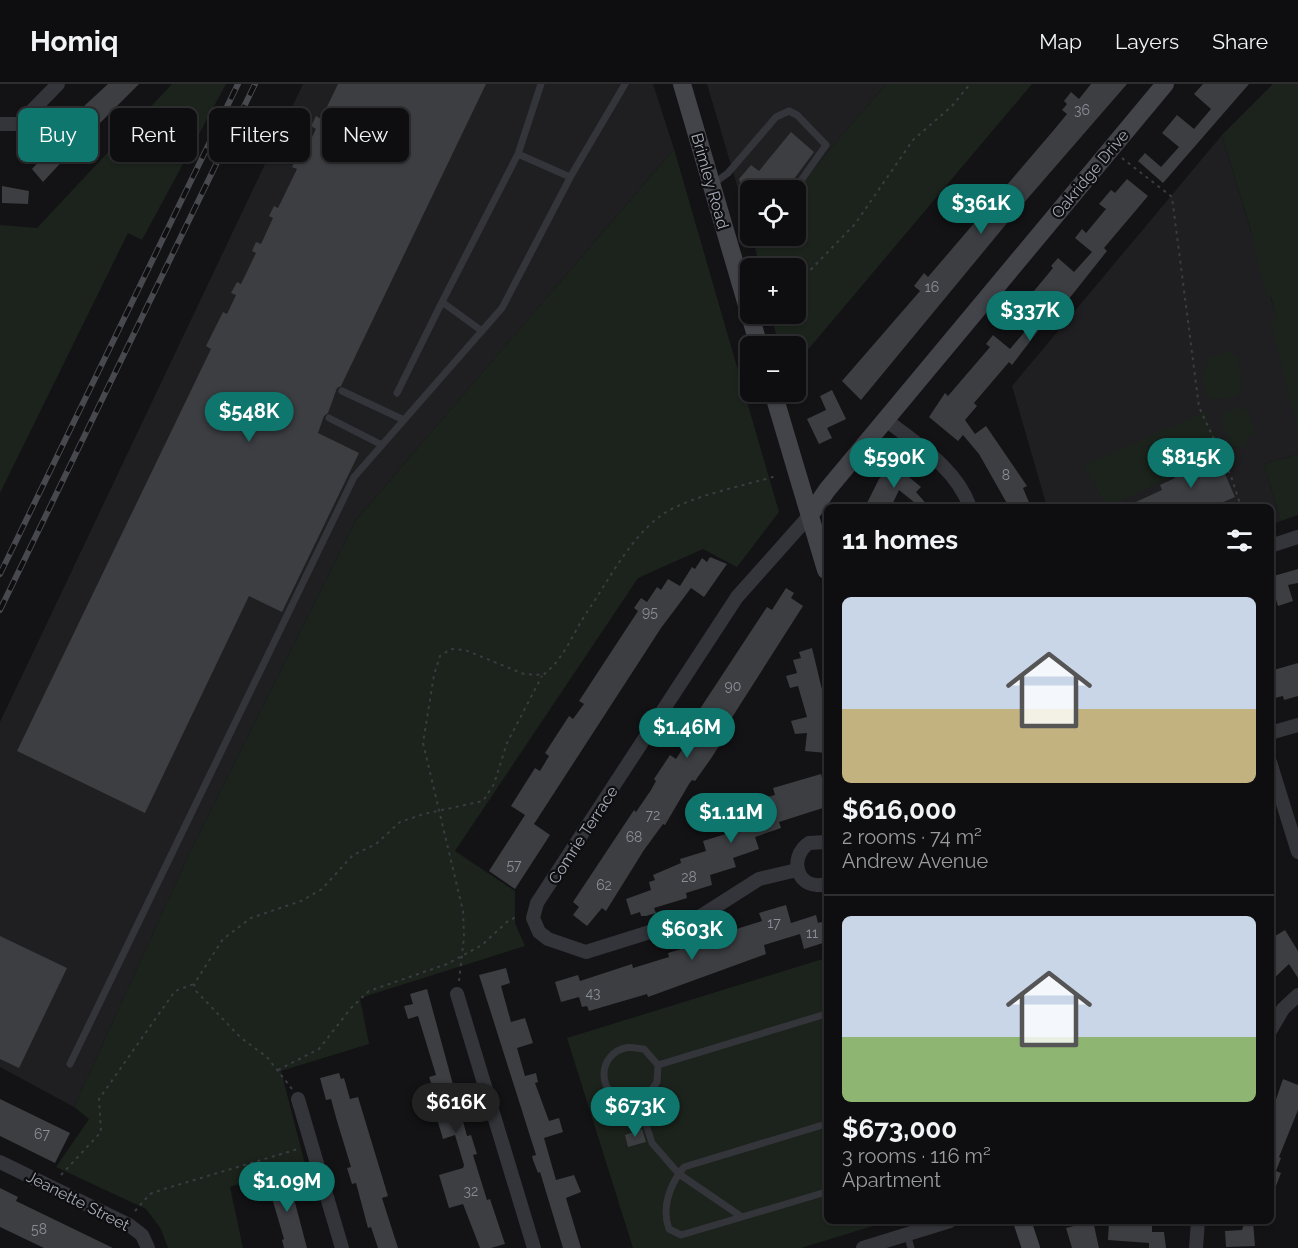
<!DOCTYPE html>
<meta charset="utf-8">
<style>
:root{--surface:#0e0e10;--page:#171719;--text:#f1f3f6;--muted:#9b9c9f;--line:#2e2e30;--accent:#0f766e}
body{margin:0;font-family:Raleway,sans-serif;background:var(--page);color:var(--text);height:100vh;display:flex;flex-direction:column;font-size:22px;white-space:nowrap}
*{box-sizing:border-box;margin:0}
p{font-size:20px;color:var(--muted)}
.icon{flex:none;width:33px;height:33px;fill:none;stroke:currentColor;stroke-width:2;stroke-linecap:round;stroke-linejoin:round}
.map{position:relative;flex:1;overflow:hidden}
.side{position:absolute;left:824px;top:420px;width:450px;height:720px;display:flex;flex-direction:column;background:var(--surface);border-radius:9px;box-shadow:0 2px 4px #0004,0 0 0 2px var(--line)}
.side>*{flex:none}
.banner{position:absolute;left:18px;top:24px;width:570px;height:54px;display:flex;gap:12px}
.tools{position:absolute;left:740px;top:96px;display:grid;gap:12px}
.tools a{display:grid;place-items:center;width:66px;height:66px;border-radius:9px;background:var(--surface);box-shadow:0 2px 4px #0004,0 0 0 2px var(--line);font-size:30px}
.price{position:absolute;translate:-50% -51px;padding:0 14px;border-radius:21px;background:var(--accent);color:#fff;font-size:20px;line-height:39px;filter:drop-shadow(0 2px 3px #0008)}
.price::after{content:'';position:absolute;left:50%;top:36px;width:18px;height:14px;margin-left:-9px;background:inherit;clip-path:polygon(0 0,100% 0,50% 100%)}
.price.selected{background:#222;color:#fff}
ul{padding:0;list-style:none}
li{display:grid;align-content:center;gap:12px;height:318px;padding:0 18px}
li+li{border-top:2px solid var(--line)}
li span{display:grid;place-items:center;height:186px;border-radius:9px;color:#555}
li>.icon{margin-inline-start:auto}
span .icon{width:108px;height:108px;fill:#fffc;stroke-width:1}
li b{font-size:26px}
h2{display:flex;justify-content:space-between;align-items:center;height:72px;padding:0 18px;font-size:26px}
.tag{padding:0 21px;border-radius:9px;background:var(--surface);box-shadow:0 2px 4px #0004,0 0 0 2px var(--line);font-size:21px;line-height:54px}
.tag.selected{background:var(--accent);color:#fff}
header{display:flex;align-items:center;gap:36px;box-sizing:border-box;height:84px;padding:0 30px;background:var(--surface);border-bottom:2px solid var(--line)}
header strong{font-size:28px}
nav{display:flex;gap:33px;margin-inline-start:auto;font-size:21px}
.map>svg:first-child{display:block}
.built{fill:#1f1f22}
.green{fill:#1b231c}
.building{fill:#3d3e42}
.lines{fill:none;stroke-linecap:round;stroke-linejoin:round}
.path{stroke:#3a3c41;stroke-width:2;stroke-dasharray:3 4.5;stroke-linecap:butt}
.lane{stroke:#34353a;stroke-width:7}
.street{stroke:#34353a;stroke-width:14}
.secondary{stroke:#42444a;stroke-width:18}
.rail-casing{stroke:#47494f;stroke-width:6}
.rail{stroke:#0e0e10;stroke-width:4;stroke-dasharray:11;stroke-linecap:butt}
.labels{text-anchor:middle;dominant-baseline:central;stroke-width:4.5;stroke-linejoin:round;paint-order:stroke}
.number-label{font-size:14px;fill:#8a8e99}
.street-label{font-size:16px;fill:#a4a9b6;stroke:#0e0e10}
</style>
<header>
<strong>Homiq</strong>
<nav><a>Map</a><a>Layers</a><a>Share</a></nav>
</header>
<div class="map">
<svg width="1298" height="1164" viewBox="0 0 1298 1164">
<rect width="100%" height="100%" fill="#131315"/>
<path class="built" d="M303 0H653L674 65 356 436 190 768 74 1023 0 983V638Z
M707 0H886L795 106H750V145Z
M1222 51 1298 304V370L1264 380 1281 437 1271 441 1270 423H1047L1012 302Z"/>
<path class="green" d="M172 0H226L142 156 128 149 0 409V141L37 144Z
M886 0H1032L795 281V262H779L771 230H795V184H760L753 155 756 152H795V106Z
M1273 0H1298V350L1271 237 1277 235 1271 213 1265 209 1251 147 1222 51Z
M674 65 779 428 737 483 703 465 638 494 455 767 515 807V839L525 862 360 914 369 960 281 987 305 1080 230 1103 243 1164H168L161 1145 146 1125 56 1083 89 1035 74 1023 190 768 356 436Z
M1229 267 1238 273 1242 302 1237 312 1214 316 1207 312 1202 291 1210 273Z
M1240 323 1249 327 1254 349 1249 352 1245 364 1231 363 1223 342V328Z
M1205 328 1223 371 1208 376 1201 362 1165 379 1171 393 1107 423 1084 381Z
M1298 370V431L1281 437 1264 380Z
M826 874V1137H889L801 1164H633L567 954Z"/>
<path class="building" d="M108 0H139L88 51 81 44 66 59 56 48Z
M338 0H486L341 302 337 304 328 329 324 332 318 349 359 369 282 528 249 512 145 729 17 667 211 265 206 262 223 228 227 230 236 211 231 209 237 198 241 200 256 169 252 167 256 158 261 160 273 134 269 132 274 122 278 124 297 85 292 83 297 73 301 75 316 45 311 42 316 32 321 35Z
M1091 0H1127L1022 121 861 316 842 297 920 207 914 202 924 189 928 193 1053 47 1067 30 1062 26 1067 20 1064 17 1071 8 1079 15Z
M1203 0H1249L1163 99 1138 77 1145 69 1161 83 1179 63 1162 49 1177 31 1194 45 1211 25 1194 10Z
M791 48 814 68 791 99 801 106H750V124L747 125 739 95 751 81 759 87Z
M55 60 67 72 43 98 32 85Z
M1127 95 1148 112 1104 164 1107 167 1068 216 1060 224 1057 222 1012 281 1009 278 974 319 977 322 965 336 975 350 986 342 1027 402 1023 404 1031 423H1009L979 370 963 351 958 357 929 333 945 309 948 312 990 263 986 260 993 251 1010 265 1027 245 1010 231 1017 223 1019 225 1053 184 1051 182 1058 174 1074 188 1092 168 1075 154 1082 145 1086 149 1106 125 1099 120 1111 106 1115 109Z
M2 102 29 107 28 120 2 119Z
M832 306 846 335 827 344 832 354 819 360 807 335 826 326 820 312Z
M1197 374 1205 391 1222 383 1235 413 1212 423H1125L1162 406 1160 401 1175 394 1171 386Z
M893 380 921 403 916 408 929 423H920L899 406 891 423H865L879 395Z
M710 473 727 480 704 513 691 504 661 544 534 740 550 751 515 805 489 787 525 731 511 722 535 684 540 687 549 672 545 669 569 632 573 635 584 620 579 617 638 527 634 524 641 514 647 518 657 503 661 506 668 495 680 502 692 483 695 485 702 474 707 478Z
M1298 485V499L1288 501 1293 517 1278 522 1273 506 1270 507V493Z
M786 504 794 509 791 514 803 522 724 646 728 648 710 676 695 697 692 696 689 700 665 741 663 740 644 766 606 827 602 824 587 842 573 831 579 823 573 818 634 726 636 728 651 706 656 697 654 695 670 671 676 675 696 644 690 640 761 532 767 523 772 526Z
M812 564 826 622V669L805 667 807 649 795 650 791 637 807 633 798 602 790 604 786 592 797 589 793 576 801 574 799 568Z
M1298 579V612L1284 616 1283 612 1270 615V587Z
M821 690 826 709V723L779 738 781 744 755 753 759 765 733 774 736 783 710 791 712 801 686 809 687 814 654 824 656 829 646 832H641L640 828 631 831 626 815 651 806 649 798 655 796 653 791 681 779 680 775 706 767 703 757 729 749 727 739 743 734 742 731 752 728 749 718 775 711 773 704Z
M786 821 791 839 816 831 818 839 825 837 826 858 804 865 800 850 764 861 766 870 648 913 647 910 589 927 587 922 582 923 579 913 561 918 555 898 578 891 580 897 632 880 633 884 669 873 668 869 731 850 730 847 762 837 759 829Z
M1285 846 1298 867V894L1289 880 1270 898V855Z
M0 852 67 884 19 984 0 975Z
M506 884 510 899 501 902 511 938 525 934 533 959 517 964 525 992 536 989 538 998 535 999 549 1037 559 1034 563 1048 544 1054 556 1096 574 1091 581 1108 566 1114 581 1164H563L540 1088 538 1089 533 1076 532 1072 536 1071 479 891Z
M427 905 467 1052 471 1051 477 1070 473 1071 487 1116 490 1115 505 1160 491 1164H480L463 1120 449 1124 439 1091 463 1084 464 1081 455 1051 443 1055 434 1025 440 1023 429 993 436 991 418 932 408 935 404 922 413 920 410 910Z
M339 989 341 995 344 994 350 1015 358 1013 388 1112 382 1114 398 1164H378L371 1143 368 1144 356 1099 352 1100 347 1084 351 1083 337 1037 331 1015 326 1016 320 994Z
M1283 995 1298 1001V1026L1279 1073 1281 1074 1276 1087 1281 1089 1271 1115 1270 1033Z
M0 1015 70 1049 55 1079 0 1052Z
M642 1045 646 1058 628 1063 625 1051Z
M284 1092 285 1098 289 1096 307 1164H284L282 1156 284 1155 267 1097Z
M0 1104 18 1113 16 1117 113 1164H44L0 1143Z
M1093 1137 1099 1164H1072L1066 1144Z
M1109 1137 1152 1141V1148H1164L1166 1164H1149V1159L1108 1156Z
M1245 1137H1253L1255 1162 1226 1163 1225 1147 1242 1146Z"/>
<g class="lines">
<path class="path" d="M1122 74 1172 113 1199 323 1231 392 1241 423
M795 202 855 140 913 56 952 22 970 0
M459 897 464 853 463 827 423 659 434 591 440 572 451 565 465 566 524 590 543 591C564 575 572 551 587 528 609 496 628 457 659 433 684 413 744 402 776 392
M278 986 319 965 351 924 369 907 447 880 482 861 508 837 518 832
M292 1005 267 973 241 954 196 907 194 900 223 855 251 834 301 817 322 805 353 771 376 760 400 738 424 730 483 717 494 700 507 659 542 592
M61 1091 101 1048 99 1015 175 907 194 900
M135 1127 150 1110 164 1105 298 1065"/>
<path class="lane" d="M518 70 570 93
M713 100 728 89 776 33 789 27 797 31 826 61 800 98
M442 218 518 70 541 0
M342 307 404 336
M397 309 442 218 482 247
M329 334 382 361
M826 930 658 981 644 965C638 965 630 962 625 964 601 970 596 1001 618 1015 624 1018 634 1020 640 1022L652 1059 679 1090 742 1133 826 1108
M70 980 354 393 502 224 572 90 625 0
M640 1022 657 998 658 981
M742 1133 681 1151 669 1145C661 1124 670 1100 684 1083L826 1040
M907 1150 911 1164"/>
<path class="street" d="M0 40H19L58 0
M886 336C918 361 956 384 970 423
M1270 462 1298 453
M1270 649 1298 641
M1270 678 1298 768
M826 758 809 759C787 774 798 808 826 800
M797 786 759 795 701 832 586 868 548 855 539 848 533 834 537 819 737 513 810 431
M457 910 534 1164
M1270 947 1283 925 1298 911
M298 1015 342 1164
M0 1078 129 1141 142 1151 148 1164
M863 1164 950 1137
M1196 1164 1198 1137"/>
<path class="secondary" d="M682 0 759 262
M773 308 826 486
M810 431 827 406 1165 0
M1022 1137 1031 1164"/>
<defs>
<path id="rail" d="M0 490 238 0
M0 526 255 0"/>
</defs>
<use href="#rail" class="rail-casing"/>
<use href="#rail" class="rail"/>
</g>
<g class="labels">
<g class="number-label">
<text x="1082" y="26">36</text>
<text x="932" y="203">16</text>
<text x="1006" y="391">8</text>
<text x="650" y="528">95</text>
<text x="733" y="602">90</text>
<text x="653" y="731">72</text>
<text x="634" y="753">68</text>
<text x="514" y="781">57</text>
<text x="689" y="793">28</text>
<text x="604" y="801">62</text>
<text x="774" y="839">17</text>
<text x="812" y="849">11</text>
<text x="593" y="909">43</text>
<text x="42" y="1050">67</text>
<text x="471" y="1107">32</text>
<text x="39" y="1145">58</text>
</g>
<g class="street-label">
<text transform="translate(1090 90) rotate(-50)">Oakridge Drive</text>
<text transform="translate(710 97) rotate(74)">Brimley Road</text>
<text transform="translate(583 751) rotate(-57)">Comrie Terrace</text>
<text transform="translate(78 1117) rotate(27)">Jeanette Street</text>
</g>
</g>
</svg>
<div class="tools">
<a><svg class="icon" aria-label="locate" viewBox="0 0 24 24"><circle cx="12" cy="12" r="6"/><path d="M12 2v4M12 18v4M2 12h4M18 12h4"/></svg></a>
<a>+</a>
<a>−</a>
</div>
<b class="price" style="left:981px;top:151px">$361K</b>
<b class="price" style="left:1030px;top:258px">$337K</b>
<b class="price" style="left:249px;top:359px">$548K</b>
<b class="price" style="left:894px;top:405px">$590K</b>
<b class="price" style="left:1191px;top:405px">$815K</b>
<b class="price" style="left:687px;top:675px">$1.46M</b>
<b class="price" style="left:731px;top:760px">$1.11M</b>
<b class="price" style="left:692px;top:877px">$603K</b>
<b class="price selected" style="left:456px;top:1050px">$616K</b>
<b class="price" style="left:635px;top:1054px">$673K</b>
<b class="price" style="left:287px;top:1129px">$1.09M</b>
<div class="banner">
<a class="tag selected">Buy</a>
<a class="tag">Rent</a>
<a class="tag">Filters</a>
<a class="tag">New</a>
</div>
<section class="side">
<h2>11 homes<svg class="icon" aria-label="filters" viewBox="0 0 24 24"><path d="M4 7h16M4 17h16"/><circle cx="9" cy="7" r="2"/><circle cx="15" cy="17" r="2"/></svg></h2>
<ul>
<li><span style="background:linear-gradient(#c9d6e8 60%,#c2b280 0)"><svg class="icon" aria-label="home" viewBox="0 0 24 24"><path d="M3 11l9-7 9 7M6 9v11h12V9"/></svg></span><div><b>$616,000</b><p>2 rooms · 74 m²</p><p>Andrew Avenue</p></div></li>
<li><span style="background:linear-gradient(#c9d6e8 65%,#8fb573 0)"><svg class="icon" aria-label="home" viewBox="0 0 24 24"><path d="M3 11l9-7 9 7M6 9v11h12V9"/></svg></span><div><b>$673,000</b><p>3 rooms · 116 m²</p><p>Apartment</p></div></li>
</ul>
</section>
</div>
